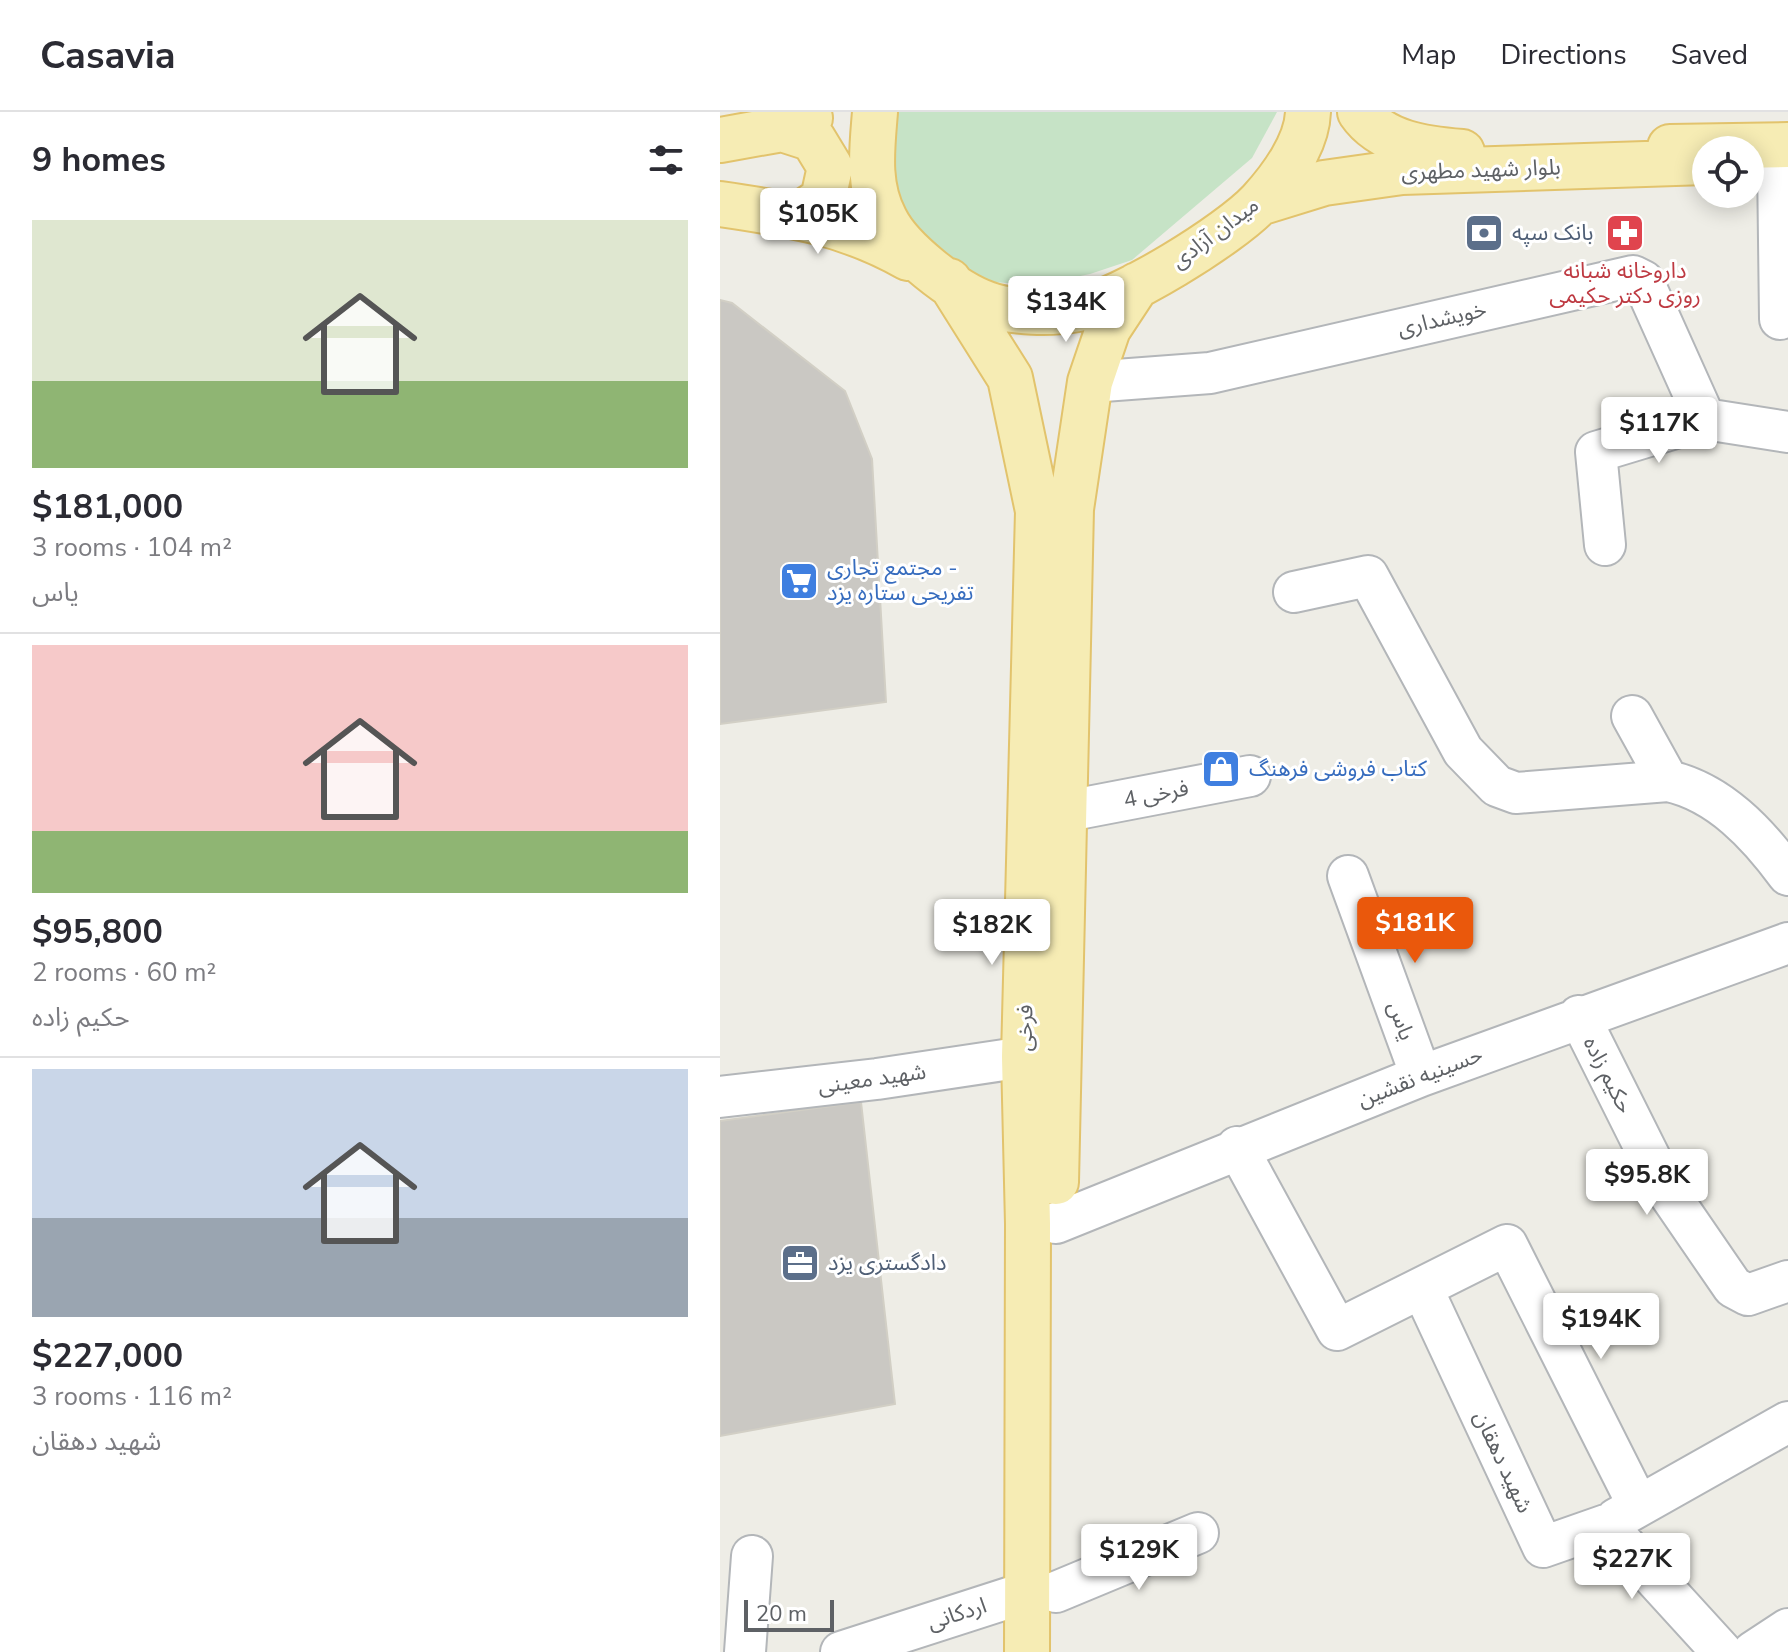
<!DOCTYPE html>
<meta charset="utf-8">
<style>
:root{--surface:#fff;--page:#f7f7f7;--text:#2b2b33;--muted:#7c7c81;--line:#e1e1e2;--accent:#ea580c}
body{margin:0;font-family:"Nunito Sans","Noto Sans Arabic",sans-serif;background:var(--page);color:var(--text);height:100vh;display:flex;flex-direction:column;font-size:30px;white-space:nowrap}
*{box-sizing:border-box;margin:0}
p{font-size:26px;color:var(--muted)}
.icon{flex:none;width:44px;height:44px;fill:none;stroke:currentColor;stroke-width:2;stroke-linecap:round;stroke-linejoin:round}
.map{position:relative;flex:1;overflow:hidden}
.sheet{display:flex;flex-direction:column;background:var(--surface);width:720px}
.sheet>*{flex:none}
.tools{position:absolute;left:972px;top:24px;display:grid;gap:16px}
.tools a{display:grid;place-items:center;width:72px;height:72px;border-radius:50%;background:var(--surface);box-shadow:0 4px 20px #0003;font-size:40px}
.scale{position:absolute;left:24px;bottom:20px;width:90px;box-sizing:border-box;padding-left:8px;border:4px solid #5e6165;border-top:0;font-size:22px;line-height:28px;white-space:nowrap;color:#5e6165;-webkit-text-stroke:6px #fff;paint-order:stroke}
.price{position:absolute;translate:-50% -68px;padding:0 18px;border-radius:8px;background:#fff;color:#222;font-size:26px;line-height:52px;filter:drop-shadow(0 2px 4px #0008)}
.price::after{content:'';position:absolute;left:50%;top:48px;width:24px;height:18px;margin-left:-12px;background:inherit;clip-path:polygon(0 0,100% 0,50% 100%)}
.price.active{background:var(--accent);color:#fff}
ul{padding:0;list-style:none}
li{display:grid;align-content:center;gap:16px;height:424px;padding:0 32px}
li+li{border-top:2px solid var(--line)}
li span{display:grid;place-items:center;height:248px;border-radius:0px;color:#555}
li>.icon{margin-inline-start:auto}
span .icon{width:144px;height:144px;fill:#fffc;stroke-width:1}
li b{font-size:34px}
h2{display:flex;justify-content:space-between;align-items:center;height:96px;padding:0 32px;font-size:34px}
header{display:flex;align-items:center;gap:48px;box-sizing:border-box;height:112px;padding:0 40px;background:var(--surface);border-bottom:2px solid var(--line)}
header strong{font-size:38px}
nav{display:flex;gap:44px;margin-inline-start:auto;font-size:28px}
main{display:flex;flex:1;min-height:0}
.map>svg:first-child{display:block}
.green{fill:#c6e3c6}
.building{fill:#cac8c3;stroke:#d2cfc5;stroke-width:2}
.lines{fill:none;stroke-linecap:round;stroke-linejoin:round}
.minor-casing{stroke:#b3b6b9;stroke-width:44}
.major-casing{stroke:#e2c36c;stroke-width:48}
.minor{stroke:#fff;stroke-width:40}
.major{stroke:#f6ecb4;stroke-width:44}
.labels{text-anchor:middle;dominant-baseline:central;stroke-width:6;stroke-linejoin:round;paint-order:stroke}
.street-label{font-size:22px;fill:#5e6165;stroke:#fff}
.service-label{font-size:22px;fill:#4e5e75;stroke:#fff;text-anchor:start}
.health-label{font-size:22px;fill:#be3a42;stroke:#fff}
.shop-label{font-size:22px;fill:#366cbe;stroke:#fff;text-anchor:start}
</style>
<header>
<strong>Casavia</strong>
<nav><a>Map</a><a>Directions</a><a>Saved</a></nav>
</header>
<main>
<section class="sheet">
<h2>9 homes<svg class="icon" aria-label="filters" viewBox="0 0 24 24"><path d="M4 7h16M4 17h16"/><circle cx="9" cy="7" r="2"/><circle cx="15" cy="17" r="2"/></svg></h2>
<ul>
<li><span style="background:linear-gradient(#dfe7d0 65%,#8fb573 0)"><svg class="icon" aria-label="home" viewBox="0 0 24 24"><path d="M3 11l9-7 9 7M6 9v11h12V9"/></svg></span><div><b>$181,000</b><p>3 rooms · 104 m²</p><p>یاس</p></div></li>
<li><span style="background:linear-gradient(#f6c9c9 75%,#8fb573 0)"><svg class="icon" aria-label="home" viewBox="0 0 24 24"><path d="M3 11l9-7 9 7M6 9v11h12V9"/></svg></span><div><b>$95,800</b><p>2 rooms · 60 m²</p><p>حکیم زاده</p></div></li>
<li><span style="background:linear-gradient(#c9d6e8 60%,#9aa5b1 0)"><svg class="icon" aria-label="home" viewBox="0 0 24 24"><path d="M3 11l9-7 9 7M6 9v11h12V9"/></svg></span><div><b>$227,000</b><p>3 rooms · 116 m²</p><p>شهید دهقان</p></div></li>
</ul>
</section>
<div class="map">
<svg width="1068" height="1540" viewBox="0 0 1068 1540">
<rect width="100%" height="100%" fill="#eeede6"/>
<path class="green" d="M172 0H557L532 46 412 148 370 162 316 173 272 170 237 155 176 93 164 58Z"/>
<path class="building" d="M0 188 12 191 125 279 152 347 166 590 0 612Z
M141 990 175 1292 0 1324V1009Z"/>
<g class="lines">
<defs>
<path id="minor" d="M1058 49 1060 207
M370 270 490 261 913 164 923 169 985 307
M885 433 876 340 985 307 1068 320
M574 480 648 464 743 639 777 674 796 681 948 669C999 680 1038 722 1068 763
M912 604 948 669
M342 700 530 664
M628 764 701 964
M859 904 945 1076 1013 1175 1028 1183 1068 1169
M0 985 157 967 304 945
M517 1035 617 1218 787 1133 918 1393
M336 1111 701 964 1068 831
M703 1178 823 1435 886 1413 1002 1540
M896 1407 1068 1310
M336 1480 478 1421
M25 1540 32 1444
M121 1540 307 1480
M1033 1540 1068 1517"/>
<path id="major" d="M155 0C152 37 147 73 165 107 180 138 235 181 267 192 293 201 331 202 358 197 402 189 509 123 540 90 561 67 587 32 588 0
M640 0C662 32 706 37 742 40
M62 17 93 27 110 55 103 87 76 105
M0 28 62 17 90 6
M950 35 1068 33
M539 91 604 71 682 60 986 50
M0 92C69 102 127 111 188 146
M229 169 290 266 318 399 304 945 308 1112 307 1540
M336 1070 351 397 370 270 388 217 417 173"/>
</defs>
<use href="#minor" class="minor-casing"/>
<use href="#major" class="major-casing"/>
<use href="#minor" class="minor"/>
<use href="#major" class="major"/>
</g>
<defs>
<symbol id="bank-square" viewBox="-11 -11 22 22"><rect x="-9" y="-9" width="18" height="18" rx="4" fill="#5c6f8a" stroke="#fff"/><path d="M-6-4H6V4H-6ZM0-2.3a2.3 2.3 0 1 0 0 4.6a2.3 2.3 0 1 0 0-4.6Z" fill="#fff"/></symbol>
<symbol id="pharmacy-square" viewBox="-11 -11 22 22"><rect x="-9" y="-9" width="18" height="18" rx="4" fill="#e0444e" stroke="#fff"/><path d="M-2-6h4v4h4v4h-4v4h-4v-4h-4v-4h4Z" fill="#fff"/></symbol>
<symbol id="supermarket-square" viewBox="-11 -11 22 22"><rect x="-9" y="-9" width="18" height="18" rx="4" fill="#3f7fe0" stroke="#fff"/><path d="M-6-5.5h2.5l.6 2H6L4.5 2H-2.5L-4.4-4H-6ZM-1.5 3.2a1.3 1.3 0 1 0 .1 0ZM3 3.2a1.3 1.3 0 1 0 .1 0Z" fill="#fff"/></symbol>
<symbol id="shop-square" viewBox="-11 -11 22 22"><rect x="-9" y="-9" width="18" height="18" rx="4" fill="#3f7fe0" stroke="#fff"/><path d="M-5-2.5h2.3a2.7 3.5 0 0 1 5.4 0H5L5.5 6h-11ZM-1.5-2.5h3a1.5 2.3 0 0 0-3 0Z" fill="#fff"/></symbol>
<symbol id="office-square" viewBox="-11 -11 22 22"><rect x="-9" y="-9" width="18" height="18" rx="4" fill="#5c6f8a" stroke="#fff"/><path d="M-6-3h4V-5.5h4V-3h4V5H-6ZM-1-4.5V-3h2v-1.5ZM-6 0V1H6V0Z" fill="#fff"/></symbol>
</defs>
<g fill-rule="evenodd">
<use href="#bank-square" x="742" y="99" width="44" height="44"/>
<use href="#pharmacy-square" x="883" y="99" width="44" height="44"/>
<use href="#supermarket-square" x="57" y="447" width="44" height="44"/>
<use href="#shop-square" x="479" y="635" width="44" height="44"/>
<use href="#office-square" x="58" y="1129" width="44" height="44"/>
</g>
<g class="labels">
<g class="street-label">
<text transform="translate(761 58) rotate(-2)">بلوار شهید مطهری</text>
<text transform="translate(495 121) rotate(-37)">میدان آزادی</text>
<text transform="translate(722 207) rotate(-13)">خویشداری</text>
<text transform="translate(436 682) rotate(-11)">فرخی 4</text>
<text transform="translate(681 909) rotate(70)">یاس</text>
<text transform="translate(305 916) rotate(-89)">فرخی</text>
<text transform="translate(888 963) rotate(63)">حکیم زاده</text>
<text transform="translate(700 965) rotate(-21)">حسینیه نقشین</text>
<text transform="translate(152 967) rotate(-8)">شهید معینی</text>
<text transform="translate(783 1350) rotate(65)">شهید دهقان</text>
<text transform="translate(237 1502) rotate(-18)">اردکانی</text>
</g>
<g class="service-label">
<text x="792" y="121">بانک سپه</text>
<text x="108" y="1151">دادگستری یزد</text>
</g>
<g class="health-label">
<text x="905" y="159">داروخانه شبانه<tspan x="905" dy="25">روزی دکتر حکیمی</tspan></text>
</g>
<g class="shop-label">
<text x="107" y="456">مجتمع تجاری -<tspan x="107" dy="25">تفریحی ستاره یزد</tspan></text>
<text x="529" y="657">کتاب فروشی فرهنگ</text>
</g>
</g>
</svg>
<div class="tools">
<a><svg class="icon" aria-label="locate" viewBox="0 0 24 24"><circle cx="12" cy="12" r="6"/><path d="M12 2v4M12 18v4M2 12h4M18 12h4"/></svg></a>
</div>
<div class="scale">20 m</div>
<b class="price" style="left:98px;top:144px">$105K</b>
<b class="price" style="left:346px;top:232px">$134K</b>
<b class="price" style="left:939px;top:353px">$117K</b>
<b class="price active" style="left:695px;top:853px">$181K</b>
<b class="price" style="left:272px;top:855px">$182K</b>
<b class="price" style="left:927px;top:1105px">$95.8K</b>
<b class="price" style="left:881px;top:1249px">$194K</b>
<b class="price" style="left:419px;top:1480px">$129K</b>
<b class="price" style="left:912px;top:1489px">$227K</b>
</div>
</main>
